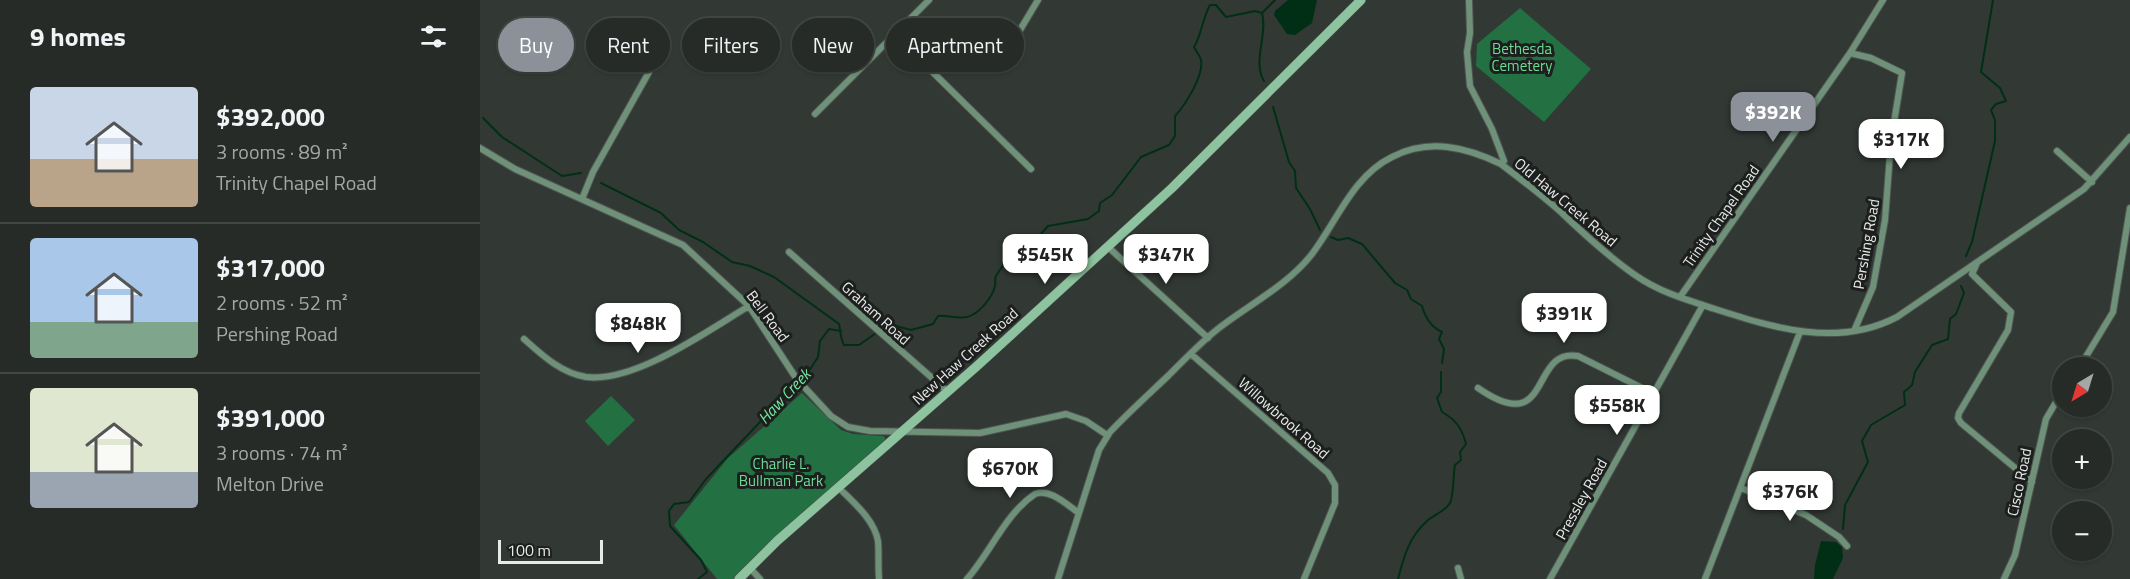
<!DOCTYPE html>
<meta charset="utf-8">
<style>
:root{--surface:#262b27;--page:#323733;--text:#f1f3f6;--muted:#a4a7a7;--line:#424744;--accent:#8c9099}
body{margin:0;font-family:"Titillium Web",sans-serif;background:var(--page);color:var(--text);height:100vh;display:flex;flex-direction:column;font-size:22px;white-space:nowrap}
*{box-sizing:border-box;margin:0}
p{font-size:20px;color:var(--muted)}
.icon{flex:none;width:33px;height:33px;fill:none;stroke:currentColor;stroke-width:2;stroke-linecap:round;stroke-linejoin:round}
.map{position:relative;flex:1;overflow:hidden}
.drawer{display:flex;flex-direction:column;background:var(--surface);width:480px}
.drawer>*{flex:none}
.hud{position:absolute;left:18px;top:18px;width:570px;height:54px;display:flex;gap:12px}
.needle{width:39px;rotate:218deg}
.controls{position:absolute;left:1572px;top:357px;display:grid;gap:12px}
.controls a{display:grid;place-items:center;width:60px;height:60px;border-radius:50%;background:var(--surface);box-shadow:0 2px 4px #0004,0 0 0 2px var(--line);font-size:30px}
.scale{position:absolute;left:18px;bottom:15px;width:105px;box-sizing:border-box;padding-left:6px;border:3px solid #e7ebe8;border-top:0;font-size:16px;line-height:21px;white-space:nowrap;color:#e7ebe8;-webkit-text-stroke:4px #1c1f1d;paint-order:stroke}
.price{position:absolute;translate:-50% -51px;padding:0 14px;border-radius:12px;background:#fff;color:#222;font-size:20px;line-height:39px;filter:drop-shadow(0 2px 3px #0008)}
.price::after{content:'';position:absolute;left:50%;top:36px;width:18px;height:14px;margin-left:-9px;background:inherit;clip-path:polygon(0 0,100% 0,50% 100%)}
.price.active{background:var(--accent);color:#fff}
ul{padding:0;list-style:none}
li{display:flex;align-items:center;gap:18px;height:150px;padding:0 30px}
li+li{border-top:2px solid var(--line)}
li span{display:grid;place-items:center;flex:none;width:168px;height:120px;border-radius:6px;color:#555}
li>.icon{margin-inline-start:auto}
span .icon{width:72px;height:72px;fill:#fffc;stroke-width:1}
li b{font-size:26px}
h2{display:flex;justify-content:space-between;align-items:center;height:72px;padding:0 30px;font-size:26px}
.chip{padding:0 21px;border-radius:27px;background:var(--surface);box-shadow:0 2px 4px #0004,0 0 0 2px var(--line);font-size:21px;line-height:54px}
.chip.active{background:var(--accent);color:#fff}
main{display:flex;flex:1;min-height:0}
.map>svg:first-child{display:block}
.green{fill:#237143}
.water{fill:#002f15}
.lines{fill:none;stroke-linecap:round;stroke-linejoin:round}
.stream{stroke:#002f15;stroke-width:2}
.street-casing{stroke:#4f5551;stroke-width:8}
.secondary-casing{stroke:#4f5551;stroke-width:10}
.street{stroke:#6f9179;stroke-width:6}
.secondary{stroke:#8dc39e;stroke-width:9}
.labels{text-anchor:middle;dominant-baseline:central;stroke-width:6;stroke-linejoin:round;paint-order:stroke}
.park-label{font-size:15px;fill:#6ddc95;stroke:#1c1f1d}
.street-label{font-size:15px;fill:#e7ebe8;stroke:#1c1f1d}
.water-label{font-size:16px;font-style:italic;fill:#77e79f;stroke:#1c1f1d}
</style>
<main>
<section class="drawer">
<h2>9 homes<svg class="icon" aria-label="filters" viewBox="0 0 24 24"><path d="M4 7h16M4 17h16"/><circle cx="9" cy="7" r="2"/><circle cx="15" cy="17" r="2"/></svg></h2>
<ul>
<li><span style="background:linear-gradient(#c9d6e8 60%,#b9a48a 0)"><svg class="icon" aria-label="home" viewBox="0 0 24 24"><path d="M3 11l9-7 9 7M6 9v11h12V9"/></svg></span><div><b>$392,000</b><p>3 rooms · 89 m²</p><p>Trinity Chapel Road</p></div></li>
<li><span style="background:linear-gradient(#a9c7e8 70%,#7fa58c 0)"><svg class="icon" aria-label="home" viewBox="0 0 24 24"><path d="M3 11l9-7 9 7M6 9v11h12V9"/></svg></span><div><b>$317,000</b><p>2 rooms · 52 m²</p><p>Pershing Road</p></div></li>
<li><span style="background:linear-gradient(#dfe7d0 70%,#9aa5b1 0)"><svg class="icon" aria-label="home" viewBox="0 0 24 24"><path d="M3 11l9-7 9 7M6 9v11h12V9"/></svg></span><div><b>$391,000</b><p>3 rooms · 74 m²</p><p>Melton Drive</p></div></li>
</ul>
</section>
<div class="map">
<svg width="1650" height="579" viewBox="0 0 1650 579">
<rect width="100%" height="100%" fill="#323934"/>
<path class="green" d="M1040 8 1111 69 1064 122 996 66 997 44Z
M322 393 361 430 373 434 402 436 405 437V440L296 536 254 579H237L194 525 248 458Z
M131 396 155 420 128 446 105 421Z"/>
<path class="water" d="M808 0H837L832 23 815 35 807 34 794 15 795 11Z
M1341 541 1356 542 1362 547 1363 558 1353 579H1334L1335 565Z"/>
<g class="lines">
<path class="stream" d="M782 13C788 35 772 61 784 81
M782 13 795 0
M793 107 809 162 815 171 816 188 830 209 840 230
M3 118 22 137 82 176 101 173
M121 183 181 213 199 230 223 242 252 262 270 266 294 277 359 324C361 332 360 338 364 345H379L409 324 431 330 453 324 458 316C468 315 477 319 487 317 499 314 512 298 515 286 516 282 514 280 516 276 518 272 522 268 524 264L536 262 568 226 608 219 619 211 620 203 632 195 661 157 689 145 695 136V116C705 105 724 76 721 60 720 56 716 51 714 47 722 34 722 19 730 5H736L746 17 775 11 782 13
M851 237 858 240 868 238 882 244 915 283 927 290 931 299 942 306C945 317 951 327 962 332L959 339 964 349 962 363
M1486 256 1492 242 1515 141V120L1511 110 1516 104 1526 101 1520 88 1501 72 1513 0
M1363 529 1365 505 1388 462 1382 441 1391 425 1425 405 1424 392 1432 385 1435 372 1452 345 1468 339 1470 319 1476 314 1484 293 1481 286
M218 579 227 572 221 560 190 526 189 511 194 504 209 502 226 479 331 368 338 357 340 341 349 329 361 331
M918 579C924 556 929 537 947 521 954 514 965 512 970 503 974 495 973 475 975 465L981 460 980 452 986 444C982 428 976 420 962 412L957 398 961 392V372"/>
<defs>
<path id="street" d="M989 0 990 33 987 52 990 86 1012 129 1024 161 1021 164
M414 34 551 169
M534 40 558 0
M1370 53 1391 58 1422 73 1411 141 1405 220 1393 287 1374 331
M335 114 449 0
M0 148 35 169 203 245 269 306 316 378 351 416 368 427 390 431 500 433 586 414 606 421 627 435
M1577 151 1612 182
M102 199 113 172 169 72C171 52 170 47 157 32
M628 247 728 338
M309 252 468 392
M1497 263 1492 274 1531 312 1528 330 1479 413 1478 418 1481 423 1552 482
M1200 297 1370 53 1403 0
M44 339C62 355 81 373 106 377 155 383 227 331 269 306
M711 354 848 473 855 485V503L824 579
M1599 368 1633 312 1650 208
M998 388C1073 440 1049 347 1098 356L1174 394
M358 487C373 502 394 519 398 541 399 553 398 566 399 579
M1261 488 1326 515 1359 537 1367 546
M270 568 280 579
M978 568 981 579
M487 579C510 553 526 513 555 494 570 488 587 505 599 513
M578 579 619 450 630 432C649 412 669 394 689 375 705 359 721 342 739 328 770 304 808 285 832 254 857 221 873 176 912 157 949 138 986 147 1021 164 1042 180 1063 196 1082 213 1105 235 1129 257 1155 275 1179 292 1207 300 1235 309 1294 328 1358 348 1417 317L1604 189 1650 137
M1070 579 1223 305
M1225 579 1320 332
M1524 579 1535 555 1566 419 1582 392"/>
<path id="secondary" d="M259 579 297 541 497 366 692 188 881 0"/>
</defs>
<use href="#street" class="street-casing"/>
<use href="#secondary" class="secondary-casing"/>
<use href="#street" class="street"/>
<use href="#secondary" class="secondary"/>
</g>
<g class="labels">
<g class="park-label">
<text x="1042" y="48">Bethesda<tspan x="1042" dy="17">Cemetery</tspan></text>
<text x="301" y="463">Charlie L.<tspan x="301" dy="17">Bullman Park</tspan></text>
</g>
<g class="street-label">
<text transform="translate(1086 202) rotate(40)">Old Haw Creek Road</text>
<text transform="translate(1241 216) rotate(-55)">Trinity Chapel Road</text>
<text transform="translate(1386 244) rotate(-80)">Pershing Road</text>
<text transform="translate(396 313) rotate(42)">Graham Road</text>
<text transform="translate(288 316) rotate(53)">Bell Road</text>
<text transform="translate(485 356) rotate(-42)">New Haw Creek Road</text>
<text transform="translate(804 418) rotate(41)">Willowbrook Road</text>
<text transform="translate(1539 482) rotate(-78)">Cisco Road</text>
<text transform="translate(1101 499) rotate(-61)">Pressley Road</text>
</g>
<g class="water-label">
<text transform="translate(304 396) rotate(-47)">Haw Creek</text>
</g>
</g>
</svg>
<div class="controls">
<a><svg class="needle" viewBox="-14 -14 28 28"><path d="M0-13l5 13h-10z" fill="#e53935"/><path d="M0 13l5-13h-10z" fill="#a4a7a7"/></svg></a>
<a>+</a>
<a>−</a>
</div>
<div class="scale">100 m</div>
<b class="price active" style="left:1293px;top:143px">$392K</b>
<b class="price" style="left:1421px;top:170px">$317K</b>
<b class="price" style="left:565px;top:285px">$545K</b>
<b class="price" style="left:686px;top:285px">$347K</b>
<b class="price" style="left:1084px;top:344px">$391K</b>
<b class="price" style="left:158px;top:354px">$848K</b>
<b class="price" style="left:1137px;top:436px">$558K</b>
<b class="price" style="left:530px;top:499px">$670K</b>
<b class="price" style="left:1310px;top:522px">$376K</b>
<div class="hud">
<a class="chip active">Buy</a>
<a class="chip">Rent</a>
<a class="chip">Filters</a>
<a class="chip">New</a>
<a class="chip">Apartment</a>
</div>
</div>
</main>
